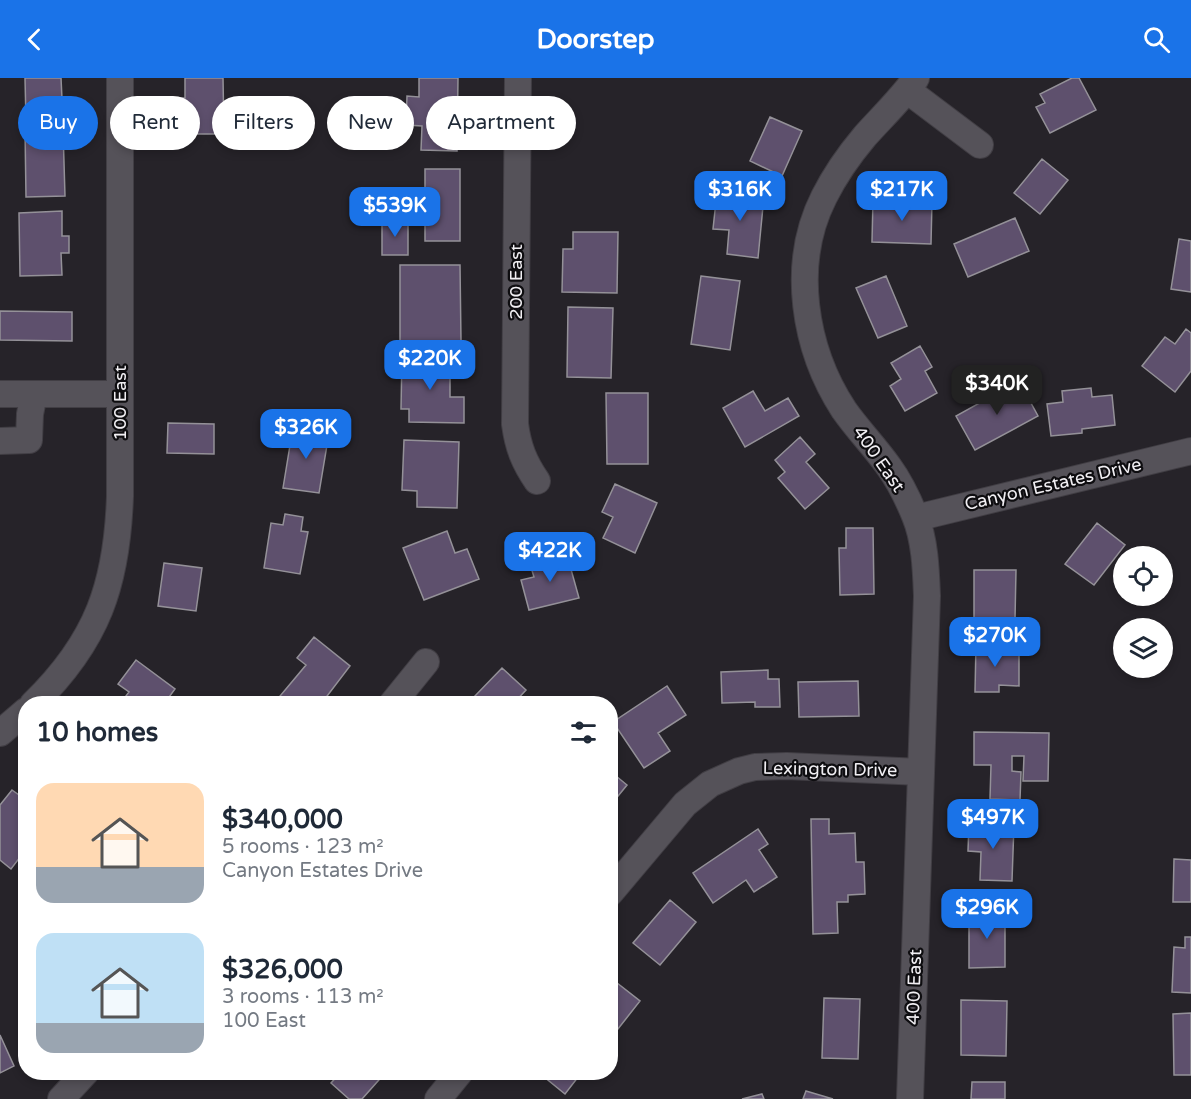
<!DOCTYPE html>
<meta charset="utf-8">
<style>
:root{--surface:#fff;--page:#f2f2f3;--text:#1f2937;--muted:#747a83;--accent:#1a73e8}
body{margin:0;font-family:"Varela Round",sans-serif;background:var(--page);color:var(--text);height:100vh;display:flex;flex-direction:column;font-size:22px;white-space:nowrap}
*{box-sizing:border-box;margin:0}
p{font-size:20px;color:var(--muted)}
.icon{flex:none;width:33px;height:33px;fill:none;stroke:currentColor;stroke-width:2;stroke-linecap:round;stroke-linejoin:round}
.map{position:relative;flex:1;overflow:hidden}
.sheet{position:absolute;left:18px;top:618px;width:600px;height:384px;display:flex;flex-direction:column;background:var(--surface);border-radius:24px;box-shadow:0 3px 9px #0003}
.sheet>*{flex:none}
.banner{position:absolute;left:18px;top:18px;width:600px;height:54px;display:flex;gap:12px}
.fabs{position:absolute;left:1113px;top:468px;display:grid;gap:12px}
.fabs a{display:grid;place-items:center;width:60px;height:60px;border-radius:50%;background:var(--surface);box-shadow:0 3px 9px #0003;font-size:30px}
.price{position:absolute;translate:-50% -51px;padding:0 14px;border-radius:12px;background:var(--accent);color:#fff;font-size:20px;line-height:39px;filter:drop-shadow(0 2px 3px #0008)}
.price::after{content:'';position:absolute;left:50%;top:36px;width:18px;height:14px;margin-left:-9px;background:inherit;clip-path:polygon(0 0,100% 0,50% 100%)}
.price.on{background:#222;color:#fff}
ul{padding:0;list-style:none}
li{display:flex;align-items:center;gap:18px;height:150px;padding:0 18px}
li span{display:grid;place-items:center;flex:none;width:168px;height:120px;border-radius:18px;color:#555}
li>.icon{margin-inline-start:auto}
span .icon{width:72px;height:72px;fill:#fffc;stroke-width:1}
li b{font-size:26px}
h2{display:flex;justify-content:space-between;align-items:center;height:72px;padding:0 18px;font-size:26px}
.tag{padding:0 21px;border-radius:27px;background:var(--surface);box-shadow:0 3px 9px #0003;font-size:21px;line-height:54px}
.tag.on{background:var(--accent);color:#fff}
header{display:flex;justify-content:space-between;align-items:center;height:78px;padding:0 18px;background:var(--accent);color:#fff;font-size:27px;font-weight:700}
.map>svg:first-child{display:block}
.building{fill:#5e506d;stroke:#949198;stroke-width:1.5}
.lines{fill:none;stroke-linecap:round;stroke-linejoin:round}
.minor-casing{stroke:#413e44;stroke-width:28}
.minor{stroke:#555259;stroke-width:26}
.labels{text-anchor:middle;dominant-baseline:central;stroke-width:4.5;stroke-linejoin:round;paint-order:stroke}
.street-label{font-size:18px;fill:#f1eff3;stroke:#0e0d10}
</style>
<header><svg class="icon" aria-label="back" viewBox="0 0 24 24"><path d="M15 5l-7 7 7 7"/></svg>Doorstep<svg class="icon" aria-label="search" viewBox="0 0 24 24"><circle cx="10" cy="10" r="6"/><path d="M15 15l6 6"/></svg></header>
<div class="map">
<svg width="1191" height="1021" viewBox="0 0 1191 1021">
<rect width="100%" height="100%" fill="#262329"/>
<path class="building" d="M25 0H61L63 42 26 43Z
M185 0H223L224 56H173L172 20H185Z
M419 0H458L457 73 421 72 422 48 406 47 407 18 419 19Z
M1072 0H1079L1096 32 1050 55 1036 29 1045 25 1040 16Z
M770 39 802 53 782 98 750 83Z
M63 51 65 118 26 119 25 52Z
M1042 81 1068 102 1040 136 1014 115Z
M425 91H460V163H425Z
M717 114 764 118 758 180 727 176 729 152 713 151Z
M873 121 932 123 931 166 872 164Z
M62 133V158H69V175H61L62 197 20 198 19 135Z
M1015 140 1029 173 968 199 954 166Z
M382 142H408V177H382Z
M573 154H618L617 215 562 214 563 171H573Z
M1179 161 1191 163V214L1171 211Z
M400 187H460L461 263H400Z
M701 198 740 203 730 272 691 266Z
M886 198 907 248 878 260 856 210Z
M568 229 613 230 611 300 567 299Z
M0 233 72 234V263L0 262Z
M1186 251 1191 255V293L1175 314 1142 288 1165 259 1175 266Z
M920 268 932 289 925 293 937 315 905 333 890 308 901 301 891 285Z
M402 278H450V319H464V345L409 344V331H401Z
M1019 303 1038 338 975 372 956 338Z
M1091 310 1092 319 1112 317 1115 347 1082 351V355L1051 358 1047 326 1063 324 1062 313Z
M753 313 765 333 788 320 799 338 745 369 723 330Z
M606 315H648V386H607Z
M168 345 214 346V376L167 375Z
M293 349 329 355 319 415 283 410Z
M800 359 815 376 806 384 829 410 805 431 778 400 785 394 775 382Z
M404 362 459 364 457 430 417 429V413L402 412Z
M615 406 657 425 635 475 603 460 613 439 602 434Z
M285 436 303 439 301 453 308 454 300 496 264 490 271 445 283 447Z
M1097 445 1125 467 1094 507 1065 486Z
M846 450H873L874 516 840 517 839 470H846Z
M447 453 455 475 467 471 479 501 424 522 403 470Z
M567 477 579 520 529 532 521 502 534 499 530 486Z
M164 485 202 490 196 533 158 528Z
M974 492H1016L1015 541H974Z
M314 559 350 588 321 626H276L275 624 306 587 297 580Z
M976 566H1001V574H1019V608L999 607V614H975Z
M136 582 175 611 164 626H120L129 614 118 606Z
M502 590 526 612 513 626H478L473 620Z
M768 592V601H779L780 629H755V624L722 625 721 594Z
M858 603 859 638 799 639 798 604Z
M667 608 686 637 658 655 670 673 644 690 613 644Z
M974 654 1049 655 1048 703H1023L1024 678H1012V693L1021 694 1020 722 990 721 991 687H974Z
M610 693 627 707 610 728Z
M12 712 26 722V765L21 772 24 774 11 791 0 782V727Z
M811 741H829V756L855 755 856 784H864L865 816 848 817V824H837L838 855 813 856Z
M969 745 1014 746 1012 803 980 802 981 774 968 773Z
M758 751 768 766 759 772 777 799 754 814 746 802 713 825 693 795Z
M1174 781 1191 782V824H1173Z
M670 822 696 844 660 887 633 865Z
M969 834H1005V889L969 890Z
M1185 859H1191V915L1172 914 1174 869 1185 870Z
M612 901 640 923 610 961V903Z
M824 920 860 921 858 981 822 980Z
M961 922 1007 923 1006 978 961 977Z
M1191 935V997H1174L1173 936Z
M0 957 14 988 0 995Z
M341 994H386L362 1021H349L331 1005Z
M538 994H582L565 1016Z
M972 1004H1005V1021H971Z
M806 1013 833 1021H803Z
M762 1016 764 1021H742Z"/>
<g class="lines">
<defs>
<path id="minor" d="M518 0 515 346C518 369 524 384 537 403
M907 12 980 67
M0 316H120
M0 363 29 362 30 336 34 316
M916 440 1191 373
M33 626C98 563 117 506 120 418V0
M392 626 426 584
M0 655 26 633
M610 815 685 726 710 706 739 693 755 689 787 688 921 694
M61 1021 86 994
M438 1021 460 994
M910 1021 927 518C926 492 925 462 915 438 908 421 900 404 889 389 875 369 858 352 844 332 804 271 790 186 824 119 835 97 849 77 865 58 882 39 901 21 916 0"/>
</defs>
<use href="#minor" class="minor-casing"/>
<use href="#minor" class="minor"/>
</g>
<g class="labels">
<g class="street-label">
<text transform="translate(516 204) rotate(-90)">200 East</text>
<text transform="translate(120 325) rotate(-90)">100 East</text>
<text transform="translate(879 381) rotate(55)">400 East</text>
<text transform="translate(1053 406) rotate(-13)">Canyon Estates Drive</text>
<text transform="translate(830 691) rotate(1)">Lexington Drive</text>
<text transform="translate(914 909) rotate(-88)">400 East</text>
</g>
</g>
</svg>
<div class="fabs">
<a><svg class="icon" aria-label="locate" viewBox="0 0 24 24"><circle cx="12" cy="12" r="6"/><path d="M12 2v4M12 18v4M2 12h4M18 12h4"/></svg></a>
<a><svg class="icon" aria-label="layers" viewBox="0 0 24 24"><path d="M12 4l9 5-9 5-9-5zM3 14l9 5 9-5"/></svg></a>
</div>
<b class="price" style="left:740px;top:144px">$316K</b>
<b class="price" style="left:902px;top:144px">$217K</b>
<b class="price" style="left:395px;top:160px">$539K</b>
<b class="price" style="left:430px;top:313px">$220K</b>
<b class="price on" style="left:997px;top:338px">$340K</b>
<b class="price" style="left:306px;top:382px">$326K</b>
<b class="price" style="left:550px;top:505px">$422K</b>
<b class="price" style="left:995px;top:590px">$270K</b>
<b class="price" style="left:993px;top:772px">$497K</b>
<b class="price" style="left:987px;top:862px">$296K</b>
<div class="banner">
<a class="tag on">Buy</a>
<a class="tag">Rent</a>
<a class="tag">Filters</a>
<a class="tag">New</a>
<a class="tag">Apartment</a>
</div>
<section class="sheet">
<h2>10 homes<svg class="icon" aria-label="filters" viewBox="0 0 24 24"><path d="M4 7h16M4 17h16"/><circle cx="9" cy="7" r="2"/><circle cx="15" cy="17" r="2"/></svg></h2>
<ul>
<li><span style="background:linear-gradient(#ffd9b3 70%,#9aa5b1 0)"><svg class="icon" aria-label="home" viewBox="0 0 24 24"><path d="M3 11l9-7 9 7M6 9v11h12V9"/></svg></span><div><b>$340,000</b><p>5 rooms · 123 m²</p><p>Canyon Estates Drive</p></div></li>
<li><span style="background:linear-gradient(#bfe0f5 75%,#9aa5b1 0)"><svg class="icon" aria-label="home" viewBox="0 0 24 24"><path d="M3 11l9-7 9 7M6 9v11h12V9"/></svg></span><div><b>$326,000</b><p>3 rooms · 113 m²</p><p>100 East</p></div></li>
</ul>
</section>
</div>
